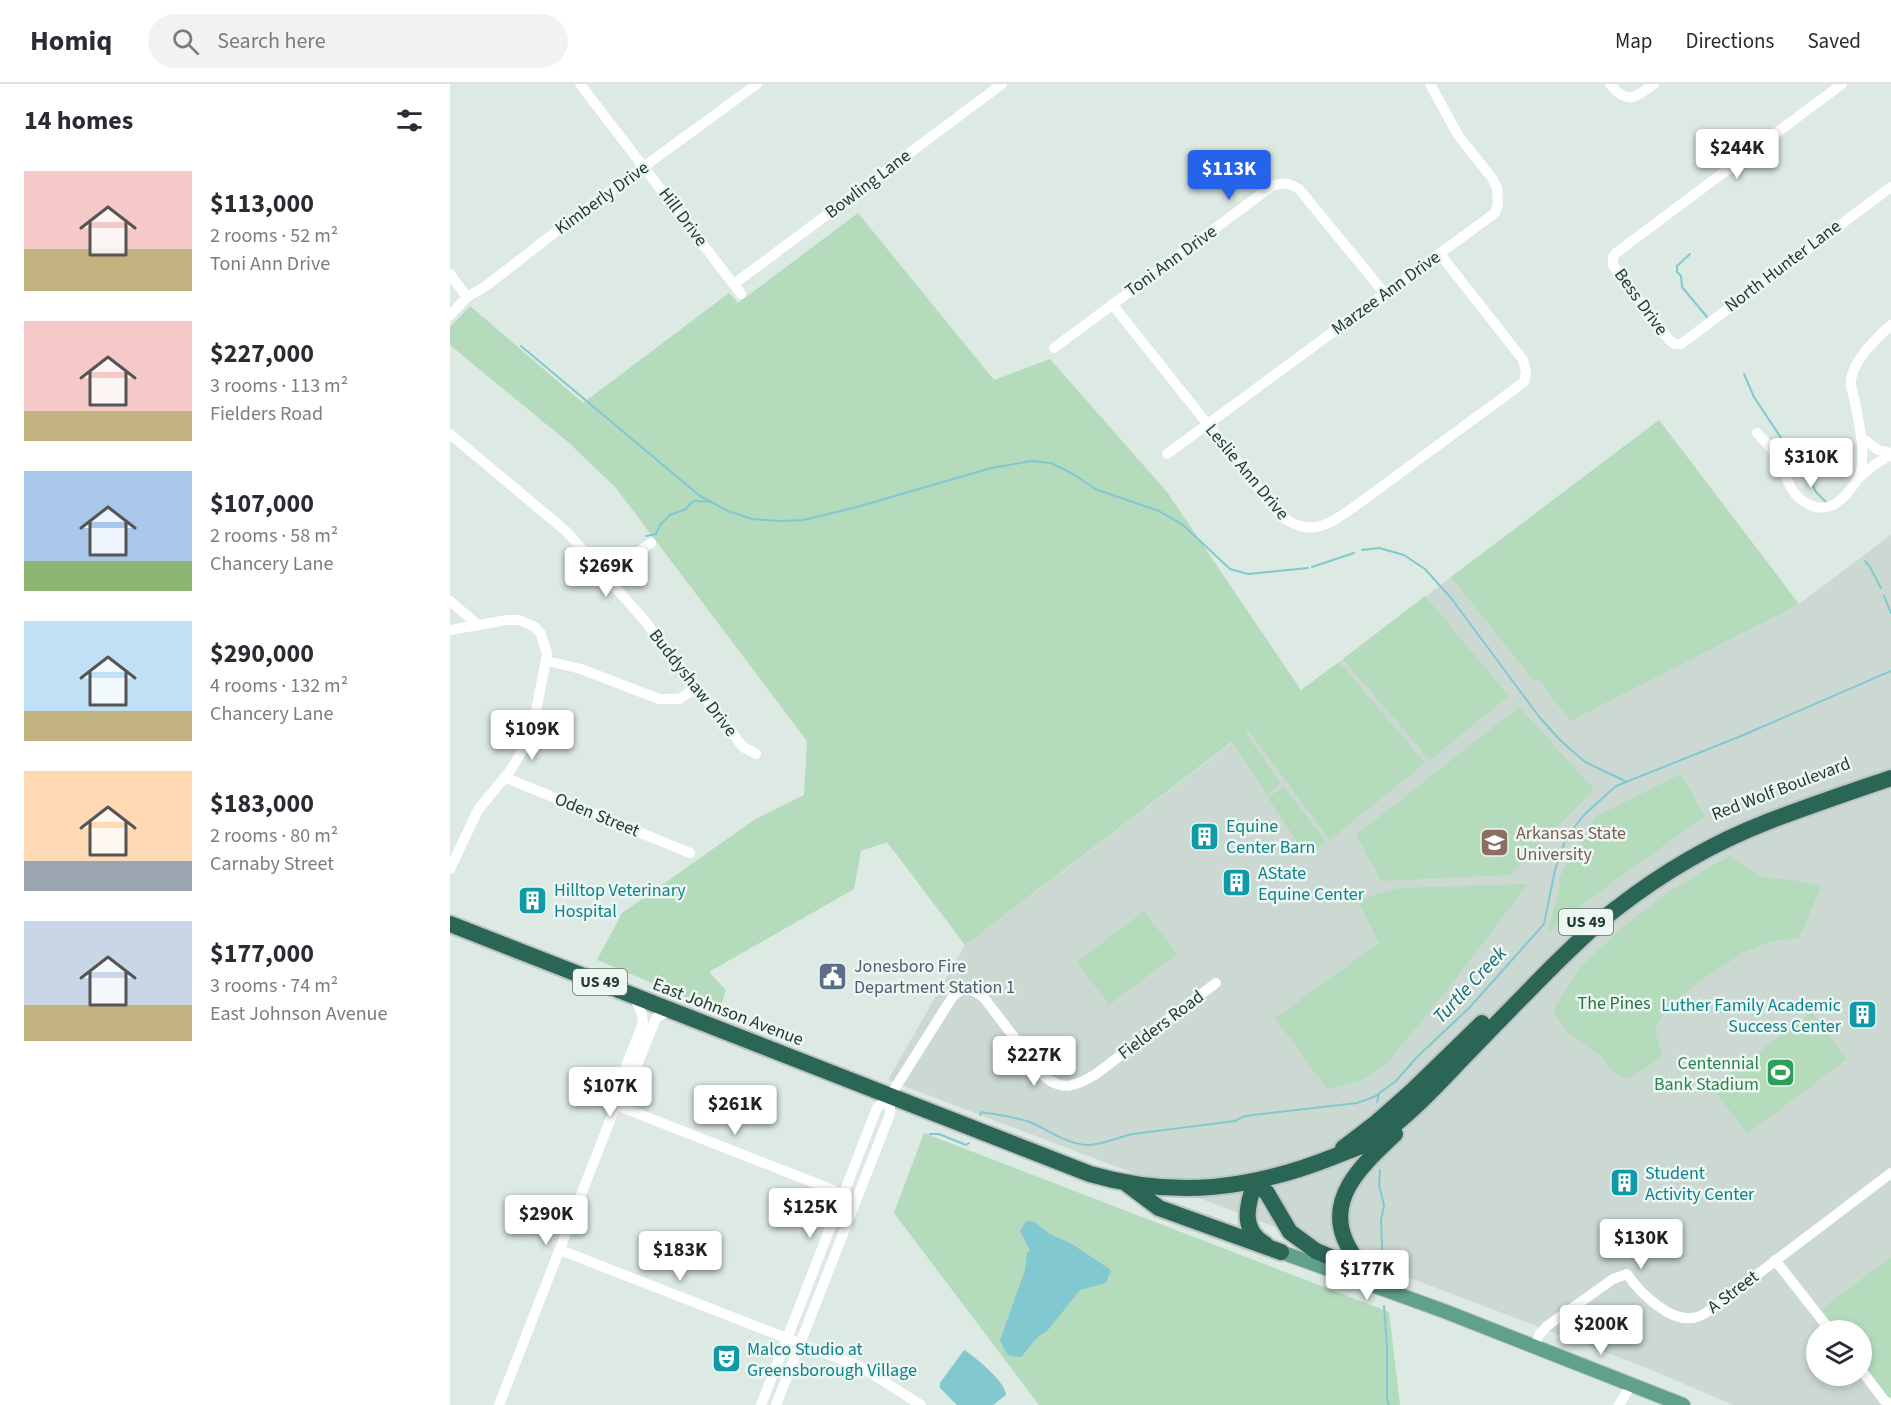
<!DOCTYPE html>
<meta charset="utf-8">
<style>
:root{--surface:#fff;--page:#f2f2f3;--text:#2b2b33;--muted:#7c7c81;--line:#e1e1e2;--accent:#2563eb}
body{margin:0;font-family:"Source Sans 3",sans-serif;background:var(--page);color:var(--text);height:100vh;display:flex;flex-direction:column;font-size:22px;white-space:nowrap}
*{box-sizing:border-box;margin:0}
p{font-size:20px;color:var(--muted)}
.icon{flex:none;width:33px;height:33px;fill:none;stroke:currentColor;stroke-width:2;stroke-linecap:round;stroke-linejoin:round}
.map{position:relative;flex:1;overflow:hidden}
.sheet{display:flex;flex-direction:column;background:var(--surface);width:450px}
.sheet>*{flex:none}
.controls{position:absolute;left:1356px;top:1236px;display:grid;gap:12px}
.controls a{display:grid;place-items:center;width:66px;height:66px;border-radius:50%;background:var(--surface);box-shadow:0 3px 9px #0003;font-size:30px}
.price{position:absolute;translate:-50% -51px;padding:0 14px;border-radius:6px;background:#fff;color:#222;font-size:20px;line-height:39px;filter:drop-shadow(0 2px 3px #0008)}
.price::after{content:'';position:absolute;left:50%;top:36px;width:18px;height:14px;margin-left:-9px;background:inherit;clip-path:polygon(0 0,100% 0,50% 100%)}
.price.on{background:var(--accent);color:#fff}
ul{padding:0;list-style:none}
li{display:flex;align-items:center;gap:18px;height:150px;padding:0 24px}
li span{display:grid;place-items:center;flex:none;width:168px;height:120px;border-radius:0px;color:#555}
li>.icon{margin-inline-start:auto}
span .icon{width:72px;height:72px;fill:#fffc;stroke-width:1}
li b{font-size:26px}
h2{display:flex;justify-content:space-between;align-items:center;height:72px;padding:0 24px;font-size:26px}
header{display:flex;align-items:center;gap:36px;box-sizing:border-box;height:84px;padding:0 30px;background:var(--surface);border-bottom:2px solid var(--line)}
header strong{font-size:28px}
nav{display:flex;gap:33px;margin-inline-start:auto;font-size:21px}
.search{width:420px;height:54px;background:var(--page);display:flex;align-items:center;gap:15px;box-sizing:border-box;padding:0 21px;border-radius:33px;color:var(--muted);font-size:22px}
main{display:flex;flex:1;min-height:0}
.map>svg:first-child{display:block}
.built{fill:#cbd9d2;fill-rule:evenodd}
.green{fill:#b5dbbd}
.water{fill:#82c8d1}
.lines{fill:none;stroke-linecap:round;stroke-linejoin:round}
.stream{stroke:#82c8d1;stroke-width:2}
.major-casing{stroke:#bcc4c1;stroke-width:16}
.highway-casing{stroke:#bcc4c1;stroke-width:20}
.minor{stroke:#fff;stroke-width:10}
.major{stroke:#60a08d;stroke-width:14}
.highway{stroke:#2a6556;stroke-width:16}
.labels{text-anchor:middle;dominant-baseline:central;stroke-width:5;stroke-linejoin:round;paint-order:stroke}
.shield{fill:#edf6f1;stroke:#5c726a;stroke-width:1.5}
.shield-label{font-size:16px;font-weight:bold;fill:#1e3930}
.street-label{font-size:18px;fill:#1e3930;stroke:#edf6f1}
.culture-label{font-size:18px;fill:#0d838f;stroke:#edf6f1;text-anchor:start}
.education-label{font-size:18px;fill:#785e54;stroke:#edf6f1;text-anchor:start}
.service-label{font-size:18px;fill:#4e5e75;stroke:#edf6f1;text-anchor:start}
.park-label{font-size:18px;fill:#287041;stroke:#edf6f1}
.leisure-label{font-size:18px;fill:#27864d;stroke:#edf6f1;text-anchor:end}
.water-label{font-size:20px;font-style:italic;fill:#186975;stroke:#edf6f1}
</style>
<header>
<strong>Homiq</strong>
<div class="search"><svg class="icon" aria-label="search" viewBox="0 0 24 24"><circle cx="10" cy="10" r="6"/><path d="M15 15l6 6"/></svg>Search here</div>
<nav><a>Map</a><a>Directions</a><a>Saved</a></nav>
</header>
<main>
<section class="sheet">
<h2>14 homes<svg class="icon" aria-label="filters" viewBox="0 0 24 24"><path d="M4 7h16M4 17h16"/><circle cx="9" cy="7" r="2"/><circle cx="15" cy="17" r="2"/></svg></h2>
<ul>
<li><span style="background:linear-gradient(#f6c9c9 65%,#c2b280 0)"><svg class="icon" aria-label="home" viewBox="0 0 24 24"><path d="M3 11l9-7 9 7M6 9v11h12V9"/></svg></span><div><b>$113,000</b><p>2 rooms · 52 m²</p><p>Toni Ann Drive</p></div></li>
<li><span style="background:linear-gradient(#f6c9c9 75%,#c2b280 0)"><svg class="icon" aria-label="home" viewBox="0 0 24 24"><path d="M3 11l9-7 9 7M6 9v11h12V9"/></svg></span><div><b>$227,000</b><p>3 rooms · 113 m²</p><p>Fielders Road</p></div></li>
<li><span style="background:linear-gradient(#a9c7e8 75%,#8fb573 0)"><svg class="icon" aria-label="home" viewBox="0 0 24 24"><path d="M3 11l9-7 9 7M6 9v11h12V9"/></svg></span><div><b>$107,000</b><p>2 rooms · 58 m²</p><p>Chancery Lane</p></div></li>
<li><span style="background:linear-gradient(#bfe0f5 75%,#c2b280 0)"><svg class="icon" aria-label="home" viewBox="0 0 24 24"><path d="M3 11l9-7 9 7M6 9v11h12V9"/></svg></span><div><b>$290,000</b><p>4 rooms · 132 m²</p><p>Chancery Lane</p></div></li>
<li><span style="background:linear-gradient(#ffd9b3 75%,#9aa5b1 0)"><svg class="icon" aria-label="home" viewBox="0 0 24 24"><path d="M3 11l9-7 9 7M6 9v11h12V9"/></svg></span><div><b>$183,000</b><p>2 rooms · 80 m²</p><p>Carnaby Street</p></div></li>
<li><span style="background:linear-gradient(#c9d6e8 70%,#c2b280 0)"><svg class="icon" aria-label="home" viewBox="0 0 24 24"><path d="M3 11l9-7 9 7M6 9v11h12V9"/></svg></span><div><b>$177,000</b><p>3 rooms · 74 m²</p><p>East Johnson Avenue</p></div></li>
</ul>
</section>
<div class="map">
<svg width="1441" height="1321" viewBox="0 0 1441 1321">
<rect width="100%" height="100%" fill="#dde9e3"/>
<path class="built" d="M1209 336 1349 520 1441 451V1321H1283L1197 1284 438 996 515 861ZM1366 1246H1412V1292H1366Z"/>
<path class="green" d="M408 129 544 296 600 275 717 408 851 606 889 578 975 679 880 756 798 646 796 649 830 699 817 711 782 658 515 861 437 758 411 767 404 805 259 888 276 906 269 927 147 876 172 829 304 736 354 711 357 657 166 404 119 359 0 261V243L20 222 133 319 279 209 288 219Z
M1209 336 1349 520 1120 637 1088 594 1084 597 1001 493Z
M975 512 1059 612 980 676 893 575Z
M1069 623 1144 705 1060 791 931 797 906 751Z
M1231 690 1255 732 1128 823 1097 850 1110 800 1109 794 1145 733Z
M833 702 876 758 857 773 818 714Z
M1279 772 1311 793 1343 796 1371 803 1349 854 1323 857 1294 868 1247 899 1215 926 1205 946 1212 973 1178 995 1163 988 1151 972 1119 950 1103 927 1130 883 1178 839 1222 806Z
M1078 800 994 910 938 978 918 993 906 998 877 1005 825 934 929 859 908 816 949 804Z
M694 827 727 870 659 921 627 878Z
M1362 928 1397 975 1297 1050 1262 1003Z
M474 1049 939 1228 950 1321H589L444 1129Z
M1441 1173V1318L1412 1282V1246H1384L1369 1227Z"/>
<path class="water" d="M576 1137 584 1138 600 1150 622 1160 661 1186 656 1199 630 1206 598 1246 587 1254 571 1273C556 1273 556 1269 550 1256L575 1186 577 1169 580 1167 570 1147Z
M514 1266C525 1273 555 1297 556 1311L543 1321H507L490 1304V1299Z"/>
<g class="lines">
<path class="stream" d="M1240 170 1227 182V188L1231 192 1232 203 1257 233
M71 262 250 412 261 418
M1294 290 1304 313 1335 360 1339 371 1351 388 1361 398 1366 408 1376 418
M196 452 206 450 210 441 220 431 236 425 242 418 245 417 261 418 278 427 302 435 329 437 353 436 407 423 541 384 582 377 601 379 625 391 645 405 709 427 733 441 780 485 798 490 858 484
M912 466 929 464 954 471 975 485 1001 514 1090 634 1110 656 1135 678 1177 698
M1415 477 1420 483 1431 504
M862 483 904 469
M1434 512 1441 529
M927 1018 929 1010
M530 1031 532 1028C548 1031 567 1033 582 1039 600 1047 617 1060 638 1061 653 1061 667 1053 683 1050L785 1037 795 1032 907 1019 924 1013 946 997 967 973 1019 924 1094 840 1105 786 1116 754 1134 731 1166 702 1291 652 1441 587
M480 1050H489L516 1061 519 1059
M930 1086 929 1101 934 1121 931 1136 933 1186
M934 1222 937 1263V1314L939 1321"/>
<defs>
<path id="major" d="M831 1168 994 1227 1233 1321"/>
<path id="highway" d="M0 840 640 1090C726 1115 802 1105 883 1073 900 1066 915 1062 930 1052 962 1029 989 999 1016 971 1045 941 1074 911 1104 881 1125 861 1144 841 1167 824 1212 789 1263 759 1317 738 1358 722 1400 708 1441 694
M893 1064 927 1038 962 1007 1032 939
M805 1098 817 1109 840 1148 866 1167 914 1187
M805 1098C797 1121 790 1146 815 1160
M677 1100 709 1124 831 1168
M915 1188C908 1178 900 1168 895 1156 876 1111 916 1078 945 1050"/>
</defs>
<use href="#major" class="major-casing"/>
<use href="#highway" class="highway-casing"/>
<path class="minor" d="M130 0 291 210
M1160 0C1177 21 1185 14 1204 0
M1392 0 1166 169 1163 173V181L1219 256 1225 260H1231L1441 103
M0 190 17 213
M284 200 552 0
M662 220 830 431C859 454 877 442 904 423L1074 298 1076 288 1073 276 990 170
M0 231 17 213 36 202 125 133 307 0
M604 264 822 102C833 98 839 99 849 105L935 210
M1307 349C1317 359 1326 369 1332 382 1337 394 1339 405 1349 414 1371 432 1388 423 1402 403 1406 398 1410 393 1411 387 1415 364 1409 340 1405 318 1404 311 1400 303 1401 296 1403 277 1427 253 1441 241
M0 350 117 448 194 536 293 663 306 670
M1411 353 1428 366 1441 369
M717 370 1045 129 1048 120 1047 104 1042 94 1008 51 980 0
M1410 393 1424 381 1441 371
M156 491 201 459
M0 517 28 541
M0 546 57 536H69L85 543 91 550 97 570 86 627 72 667 60 687 28 726 0 785
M97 577 131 585 209 615H229L247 604
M54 693 240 769
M184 912 192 930 193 939 165 1010 166 1021 174 1013 204 939 206 934 220 926
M110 1166 411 1283 471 1321
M1325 1176 1380 1246
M1085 1263 1089 1251 1097 1242 1163 1195 1177 1190C1190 1209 1222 1241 1247 1233 1255 1231 1264 1223 1271 1218L1441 1089
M1412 1287 1434 1316 1441 1321
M49 1321 166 1021 393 1110
M311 1321 427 1024 440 1012 503 912C515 901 522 904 534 914L594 992C612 1008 627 1002 646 990L766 899
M326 1321 440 1030V1012
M1169 1321 1181 1301"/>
<use href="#major" class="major"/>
<use href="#highway" class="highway"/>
</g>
<defs>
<symbol id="building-square" viewBox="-11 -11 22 22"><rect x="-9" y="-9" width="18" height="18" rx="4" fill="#0f9aa8" stroke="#edf6f1"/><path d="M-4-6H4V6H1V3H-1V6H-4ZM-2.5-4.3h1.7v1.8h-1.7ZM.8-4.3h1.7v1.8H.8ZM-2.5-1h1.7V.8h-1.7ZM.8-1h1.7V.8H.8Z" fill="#fff"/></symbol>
<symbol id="university-square" viewBox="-11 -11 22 22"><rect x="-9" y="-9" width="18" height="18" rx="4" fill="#8d6e63" stroke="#edf6f1"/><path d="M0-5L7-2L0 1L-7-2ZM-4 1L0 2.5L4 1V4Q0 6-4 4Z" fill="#fff"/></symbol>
<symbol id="civic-square" viewBox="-11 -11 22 22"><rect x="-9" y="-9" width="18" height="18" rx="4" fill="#5c6f8a" stroke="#edf6f1"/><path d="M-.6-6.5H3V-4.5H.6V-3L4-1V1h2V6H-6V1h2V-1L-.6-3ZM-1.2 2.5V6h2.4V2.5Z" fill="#fff"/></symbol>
<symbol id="stadium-square" viewBox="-11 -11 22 22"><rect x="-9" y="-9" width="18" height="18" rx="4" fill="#2e9e5b" stroke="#edf6f1"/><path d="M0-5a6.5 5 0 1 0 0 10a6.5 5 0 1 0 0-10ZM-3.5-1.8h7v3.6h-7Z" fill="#fff"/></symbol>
<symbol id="theatre-square" viewBox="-11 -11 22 22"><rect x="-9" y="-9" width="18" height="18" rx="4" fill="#0f9aa8" stroke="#edf6f1"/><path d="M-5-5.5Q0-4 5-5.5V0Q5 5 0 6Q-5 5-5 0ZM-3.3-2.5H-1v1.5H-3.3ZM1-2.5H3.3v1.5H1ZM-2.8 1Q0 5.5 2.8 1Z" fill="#fff"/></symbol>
</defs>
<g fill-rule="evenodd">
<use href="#building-square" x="738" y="736" width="33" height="33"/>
<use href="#university-square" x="1028" y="742" width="33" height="33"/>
<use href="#building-square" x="770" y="782" width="33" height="33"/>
<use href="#building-square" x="66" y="800" width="33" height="33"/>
<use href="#civic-square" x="366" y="876" width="33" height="33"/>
<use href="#building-square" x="1396" y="914" width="33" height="33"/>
<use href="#stadium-square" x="1314" y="972" width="33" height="33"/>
<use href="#building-square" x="1158" y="1082" width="33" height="33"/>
<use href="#theatre-square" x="260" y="1258" width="33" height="33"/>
</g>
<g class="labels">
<g class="shield">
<rect x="1109" y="825" width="54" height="26" rx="4.5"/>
<rect x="123" y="885" width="54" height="26" rx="4.5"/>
</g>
<g class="shield-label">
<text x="1136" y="838">US 49</text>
<text x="150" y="898">US 49</text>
</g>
<g class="street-label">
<text transform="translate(418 100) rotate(-37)">Bowling Lane</text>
<text transform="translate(152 114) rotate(-36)">Kimberly Drive</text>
<text transform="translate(233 133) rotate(53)">Hill Drive</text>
<text transform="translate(721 177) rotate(-36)">Toni Ann Drive</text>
<text transform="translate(1333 182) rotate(-37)">North Hunter Lane</text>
<text transform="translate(936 209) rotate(-36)">Marzee Ann Drive</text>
<text transform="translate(1191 218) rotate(54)">Bess Drive</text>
<text transform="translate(797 388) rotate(50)">Leslie Ann Drive</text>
<text transform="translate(243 599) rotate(52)">Buddyshaw Drive</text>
<text transform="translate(1331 705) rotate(-21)">Red Wolf Boulevard</text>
<text transform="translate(147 731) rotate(22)">Oden Street</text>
<text transform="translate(278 928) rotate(21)">East Johnson Avenue</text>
<text transform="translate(711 941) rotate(-37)">Fielders Road</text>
<text transform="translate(1283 1208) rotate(-37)">A Street</text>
</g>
<g class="culture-label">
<text x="776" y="742">Equine<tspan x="776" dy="21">Center Barn</tspan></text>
<text x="808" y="789">AState<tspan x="808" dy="21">Equine Center</tspan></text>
<text x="104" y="806">Hilltop Veterinary<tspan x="104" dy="21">Hospital</tspan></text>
<text x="1391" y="921" text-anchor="end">Luther Family Academic<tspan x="1391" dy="21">Success Center</tspan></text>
<text x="1195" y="1089">Student<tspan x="1195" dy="21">Activity Center</tspan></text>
<text x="297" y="1265">Malco Studio at<tspan x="297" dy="21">Greensborough Village</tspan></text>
</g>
<g class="education-label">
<text x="1066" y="749">Arkansas State<tspan x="1066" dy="21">University</tspan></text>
</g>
<g class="service-label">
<text x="404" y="882">Jonesboro Fire<tspan x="404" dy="21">Department Station 1</tspan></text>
</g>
<g class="park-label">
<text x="1164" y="919">The Pines</text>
</g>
<g class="leisure-label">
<text x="1309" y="979">Centennial<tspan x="1309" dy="21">Bank Stadium</tspan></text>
</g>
<g class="water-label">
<text transform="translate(1020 901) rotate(-47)">Turtle Creek</text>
</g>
</g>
</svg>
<div class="controls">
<a><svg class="icon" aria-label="layers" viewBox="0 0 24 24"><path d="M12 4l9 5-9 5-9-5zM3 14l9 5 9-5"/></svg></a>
</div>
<b class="price" style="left:1287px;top:96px">$244K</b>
<b class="price on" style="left:779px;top:117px">$113K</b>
<b class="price" style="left:1361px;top:405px">$310K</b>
<b class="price" style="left:156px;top:514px">$269K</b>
<b class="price" style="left:82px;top:677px">$109K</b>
<b class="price" style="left:584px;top:1003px">$227K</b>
<b class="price" style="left:160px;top:1034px">$107K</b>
<b class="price" style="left:285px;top:1052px">$261K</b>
<b class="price" style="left:360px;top:1155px">$125K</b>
<b class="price" style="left:96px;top:1162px">$290K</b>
<b class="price" style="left:1191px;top:1186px">$130K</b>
<b class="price" style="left:230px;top:1198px">$183K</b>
<b class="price" style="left:917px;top:1217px">$177K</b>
<b class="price" style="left:1151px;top:1272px">$200K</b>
</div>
</main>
